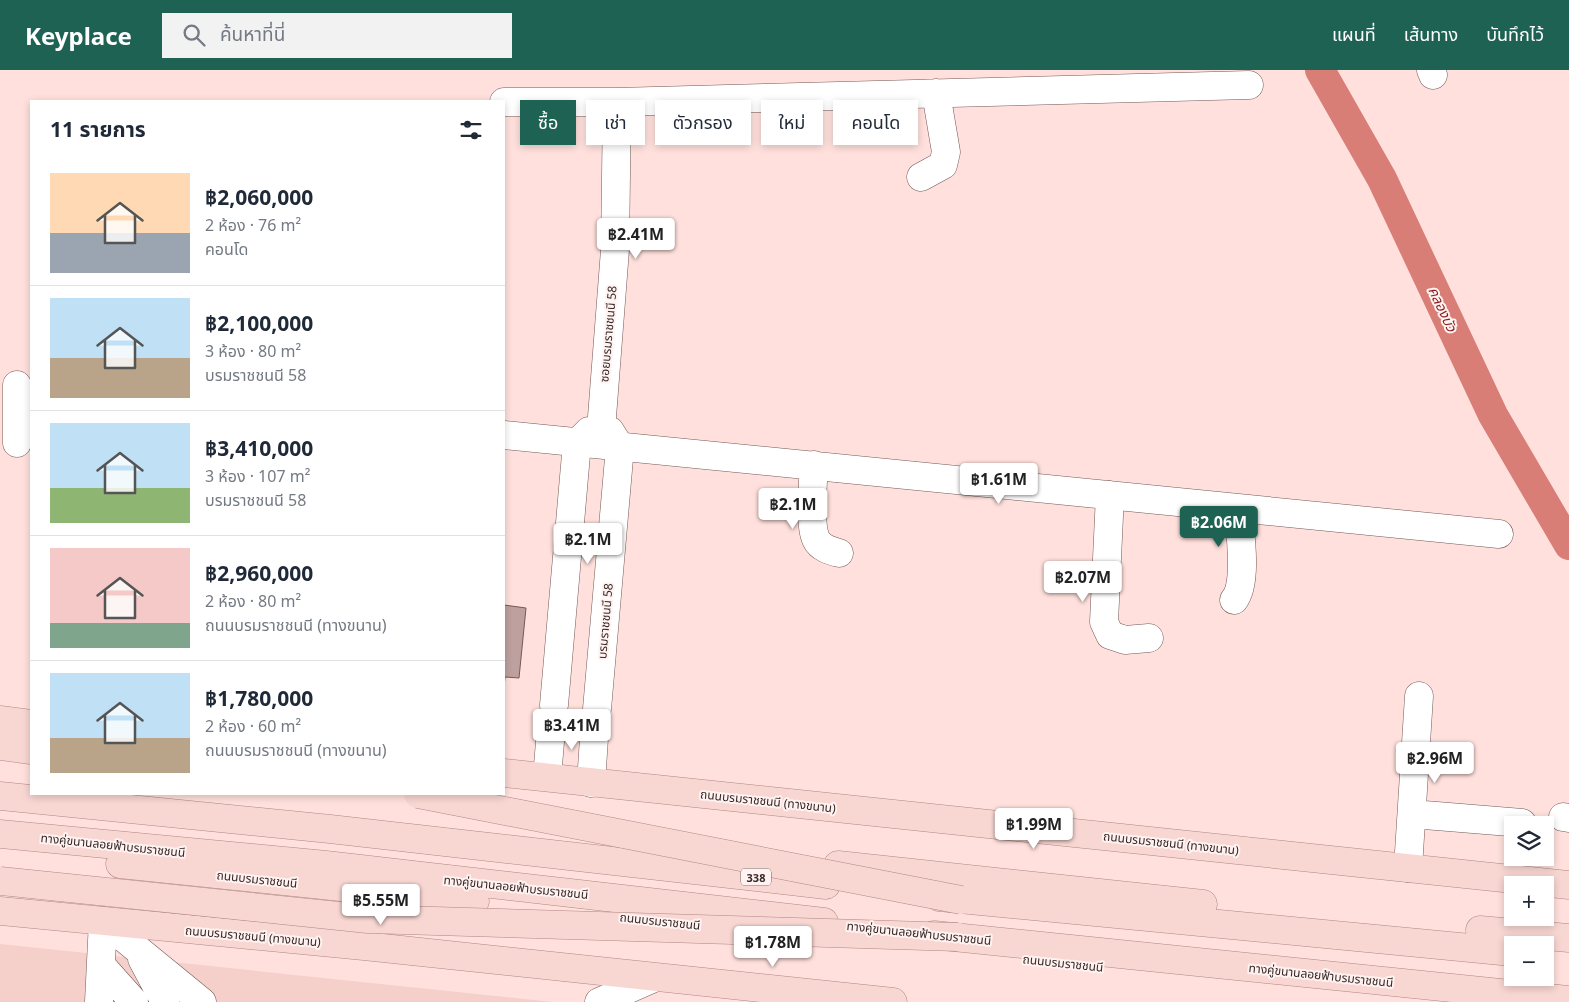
<!DOCTYPE html>
<html lang="th">
<meta charset="utf-8">
<style>
:root{--surface:#fff;--page:#f2f2f3;--text:#1f2937;--muted:#747a83;--line:#e0e1e3;--accent:#1e6254}
body{margin:0;font-family:"Noto Sans","Noto Sans Thai",sans-serif;background:var(--page);color:var(--text);height:100vh;display:flex;flex-direction:column;font-size:19px;white-space:nowrap}
*{box-sizing:border-box;margin:0}
p{font-size:16px;color:var(--muted)}
.icon{flex:none;width:28px;height:28px;fill:none;stroke:currentColor;stroke-width:2;stroke-linecap:round;stroke-linejoin:round}
.map{position:relative;flex:1;overflow:hidden}
.side{position:absolute;left:30px;top:30px;width:475px;height:695px;display:flex;flex-direction:column;background:var(--surface);border-radius:0px;box-shadow:0 2px 8px #0003}
.side>*{flex:none}
.hud{position:absolute;left:520px;top:30px;width:475px;height:45px;display:flex;gap:10px}
.fabs{position:absolute;left:1504px;top:746px;display:grid;gap:10px}
.fabs a{display:grid;place-items:center;width:50px;height:50px;border-radius:0px;background:var(--surface);box-shadow:0 2px 8px #0003;font-size:25px}
.price{position:absolute;translate:-50% -42px;padding:0 11px;border-radius:5px;background:#fff;color:#222;font-size:16px;line-height:32px;filter:drop-shadow(0 1px 2px #0008)}
.price::after{content:'';position:absolute;left:50%;top:30px;width:15px;height:11px;margin-left:-8px;background:inherit;clip-path:polygon(0 0,100% 0,50% 100%)}
.price.active{background:var(--accent);color:#fff}
ul{padding:0;list-style:none}
li{display:flex;align-items:center;gap:15px;height:125px;padding:0 20px}
li+li{border-top:1px solid var(--line)}
li span{display:grid;place-items:center;flex:none;width:140px;height:100px;border-radius:0px;color:#555}
li>.icon{margin-inline-start:auto}
span .icon{width:60px;height:60px;fill:#fffc;stroke-width:1}
li b{font-size:21px}
h2{display:flex;justify-content:space-between;align-items:center;height:60px;padding:0 20px;font-size:21px}
.pill{padding:0 18px;border-radius:0px;background:var(--surface);box-shadow:0 2px 8px #0003;font-size:18px;line-height:45px}
.pill.active{background:var(--accent);color:#fff}
header{display:flex;align-items:center;gap:30px;box-sizing:border-box;height:70px;padding:0 25px;background:var(--accent);color:#fff}
header strong{font-size:24px}
nav{display:flex;gap:28px;margin-inline-start:auto;font-size:18px}
.search{width:350px;height:45px;background:var(--page);display:flex;align-items:center;gap:12px;box-sizing:border-box;padding:0 18px;border-radius:0px;color:var(--muted);font-size:19px}
.map>svg:first-child{display:block}
.built{fill:#f5cfca}
.lines{fill:none;stroke-linecap:round;stroke-linejoin:round}
.canal{stroke:#d97e76;stroke-width:30}
.building{fill:#bea19e;stroke:#745a57}
.minor-casing{stroke:#735956;stroke-width:29}
.major-casing{stroke:#b08783;stroke-width:29}
.minor{stroke:#fff;stroke-width:28}
.major{stroke:#f8d6d2;stroke-width:28}
.major-bridge-casing{stroke:#b08783;stroke-width:29;stroke-linecap:butt}
.major-bridge{stroke:#f8d6d2;stroke-width:28}
.labels{text-anchor:middle;dominant-baseline:central;stroke-width:4;stroke-linejoin:round;paint-order:stroke}
.shield{fill:#fff2f0;stroke:#726564;stroke-width:1}
.shield-label{font-size:11px;font-weight:bold;fill:#352928}
.street-label{font-size:12px;fill:#352928;stroke:#fff2f0}
.water-label{font-size:14px;font-style:italic;fill:#881b1c;stroke:#fff2f0}
</style>
<header>
<strong>Keyplace</strong>
<div class="search"><svg class="icon" aria-label="search" viewBox="0 0 24 24"><circle cx="10" cy="10" r="6"/><path d="M15 15l6 6"/></svg>ค้นหาที่นี่</div>
<nav><a>แผนที่</a><a>เส้นทาง</a><a>บันทึกไว้</a></nav>
</header>
<div class="map">
<svg width="1569" height="932" viewBox="0 0 1569 932">
<rect width="100%" height="100%" fill="#ffe0dc"/>
<path class="built" d="M0 874 553 932H0Z"/>
<g class="lines">
<path class="canal" d="M1320 0 1382 109 1493 345 1569 475"/>
</g>
<path class="building" d="M504 535 526 538 519 608 505 607 504 618Z"/>
<g class="lines">
<defs>
<path id="minor" d="M1431 0 1433 5
M504 32H617L1249 15
M921 107 943 95 946 82 936 23
M17 315V373
M602 347 615 180 617 32
M504 365 1499 464
M814 395C813 413 809 454 816 469 820 478 831 481 839 483
M1110 425 1104 552 1110 565 1125 570 1149 568
M1234 530C1248 513 1240 461 1238 438
M554 635 577 373 589 361
M597 639 620 377 610 361
M547 707 552 649
M591 713 595 653
M1412 744 1522 753
M1563 747 1569 748
M1408 798 1419 626
M103 851 202 932
M142 889 165 932
M101 895 134 932
M99 932 103 851
M599 932 654 908"/>
<path id="major" d="M0 650 31 654
M0 676 31 680
M504 703 1569 815
M0 726 330 759 826 815
M0 764 326 795 824 852
M120 794 475 831
M838 795 1203 834
M939 827 1512 882
M0 841 364 876 893 932
M1480 860 1569 868
M934 865 1569 930"/>
</defs>
<use href="#minor" class="minor-casing"/>
<use href="#major" class="major-casing"/>
<use href="#minor" class="minor"/>
<use href="#major" class="major"/>
<defs>
<path id="major-bridge" d="M418 724 961 830
M0 811 368 849 958 867"/>
</defs>
<use href="#major-bridge" class="major-bridge-casing"/>
<use href="#major-bridge" class="major-bridge"/>
</g>
<g class="labels">
<rect class="shield" x="741" y="798.5" width="30" height="17" rx="4"/>
<g class="shield-label">
<text x="756" y="807">338</text>
</g>
<g class="street-label">
<text transform="translate(608 264) rotate(-85)">ซอยบรมราชชนนี 58</text>
<text transform="translate(605 551) rotate(-85)">บรมราชชนนี 58</text>
<text transform="translate(768 731) rotate(6)">ถนนบรมราชชนนี (ทางขนาน)</text>
<text transform="translate(1171 773) rotate(6)">ถนนบรมราชชนนี (ทางขนาน)</text>
<text transform="translate(113 775) rotate(6)">ทางคู่ขนานลอยฟ้าบรมราชชนนี</text>
<text transform="translate(257 809) rotate(6)">ถนนบรมราชชนนี</text>
<text transform="translate(516 817) rotate(6)">ทางคู่ขนานลอยฟ้าบรมราชชนนี</text>
<text transform="translate(660 851) rotate(6)">ถนนบรมราชชนนี</text>
<text transform="translate(919 863) rotate(6)">ทางคู่ขนานลอยฟ้าบรมราชชนนี</text>
<text transform="translate(253 866) rotate(5)">ถนนบรมราชชนนี (ทางขนาน)</text>
<text transform="translate(1063 893) rotate(6)">ถนนบรมราชชนนี</text>
<text transform="translate(1321 905) rotate(6)">ทางคู่ขนานลอยฟ้าบรมราชชนนี</text>
</g>
<g class="water-label">
<text transform="translate(1443 239) rotate(65)">คลองบัว</text>
</g>
</g>
</svg>
<div class="fabs">
<a><svg class="icon" aria-label="layers" viewBox="0 0 24 24"><path d="M12 4l9 5-9 5-9-5zM3 14l9 5 9-5"/></svg></a>
<a>+</a>
<a>−</a>
</div>
<b class="price" style="left:636px;top:190px">฿2.41M</b>
<b class="price" style="left:999px;top:435px">฿1.61M</b>
<b class="price" style="left:793px;top:460px">฿2.1M</b>
<b class="price active" style="left:1219px;top:478px">฿2.06M</b>
<b class="price" style="left:588px;top:495px">฿2.1M</b>
<b class="price" style="left:1083px;top:533px">฿2.07M</b>
<b class="price" style="left:572px;top:681px">฿3.41M</b>
<b class="price" style="left:1435px;top:714px">฿2.96M</b>
<b class="price" style="left:1034px;top:780px">฿1.99M</b>
<b class="price" style="left:381px;top:856px">฿5.55M</b>
<b class="price" style="left:773px;top:898px">฿1.78M</b>
<div class="hud">
<a class="pill active">ซื้อ</a>
<a class="pill">เช่า</a>
<a class="pill">ตัวกรอง</a>
<a class="pill">ใหม่</a>
<a class="pill">คอนโด</a>
</div>
<section class="side">
<h2>11 รายการ<svg class="icon" aria-label="filters" viewBox="0 0 24 24"><path d="M4 7h16M4 17h16"/><circle cx="9" cy="7" r="2"/><circle cx="15" cy="17" r="2"/></svg></h2>
<ul>
<li><span style="background:linear-gradient(#ffd9b3 60%,#9aa5b1 0)"><svg class="icon" aria-label="home" viewBox="0 0 24 24"><path d="M3 11l9-7 9 7M6 9v11h12V9"/></svg></span><div><b>฿2,060,000</b><p>2 ห้อง · 76 m²</p><p>คอนโด</p></div></li>
<li><span style="background:linear-gradient(#bfe0f5 60%,#b9a48a 0)"><svg class="icon" aria-label="home" viewBox="0 0 24 24"><path d="M3 11l9-7 9 7M6 9v11h12V9"/></svg></span><div><b>฿2,100,000</b><p>3 ห้อง · 80 m²</p><p>บรมราชชนนี 58</p></div></li>
<li><span style="background:linear-gradient(#bfe0f5 65%,#8fb573 0)"><svg class="icon" aria-label="home" viewBox="0 0 24 24"><path d="M3 11l9-7 9 7M6 9v11h12V9"/></svg></span><div><b>฿3,410,000</b><p>3 ห้อง · 107 m²</p><p>บรมราชชนนี 58</p></div></li>
<li><span style="background:linear-gradient(#f6c9c9 75%,#7fa58c 0)"><svg class="icon" aria-label="home" viewBox="0 0 24 24"><path d="M3 11l9-7 9 7M6 9v11h12V9"/></svg></span><div><b>฿2,960,000</b><p>2 ห้อง · 80 m²</p><p>ถนนบรมราชชนนี (ทางขนาน)</p></div></li>
<li><span style="background:linear-gradient(#bfe0f5 65%,#b9a48a 0)"><svg class="icon" aria-label="home" viewBox="0 0 24 24"><path d="M3 11l9-7 9 7M6 9v11h12V9"/></svg></span><div><b>฿1,780,000</b><p>2 ห้อง · 60 m²</p><p>ถนนบรมราชชนนี (ทางขนาน)</p></div></li>
</ul>
</section>
</div>
